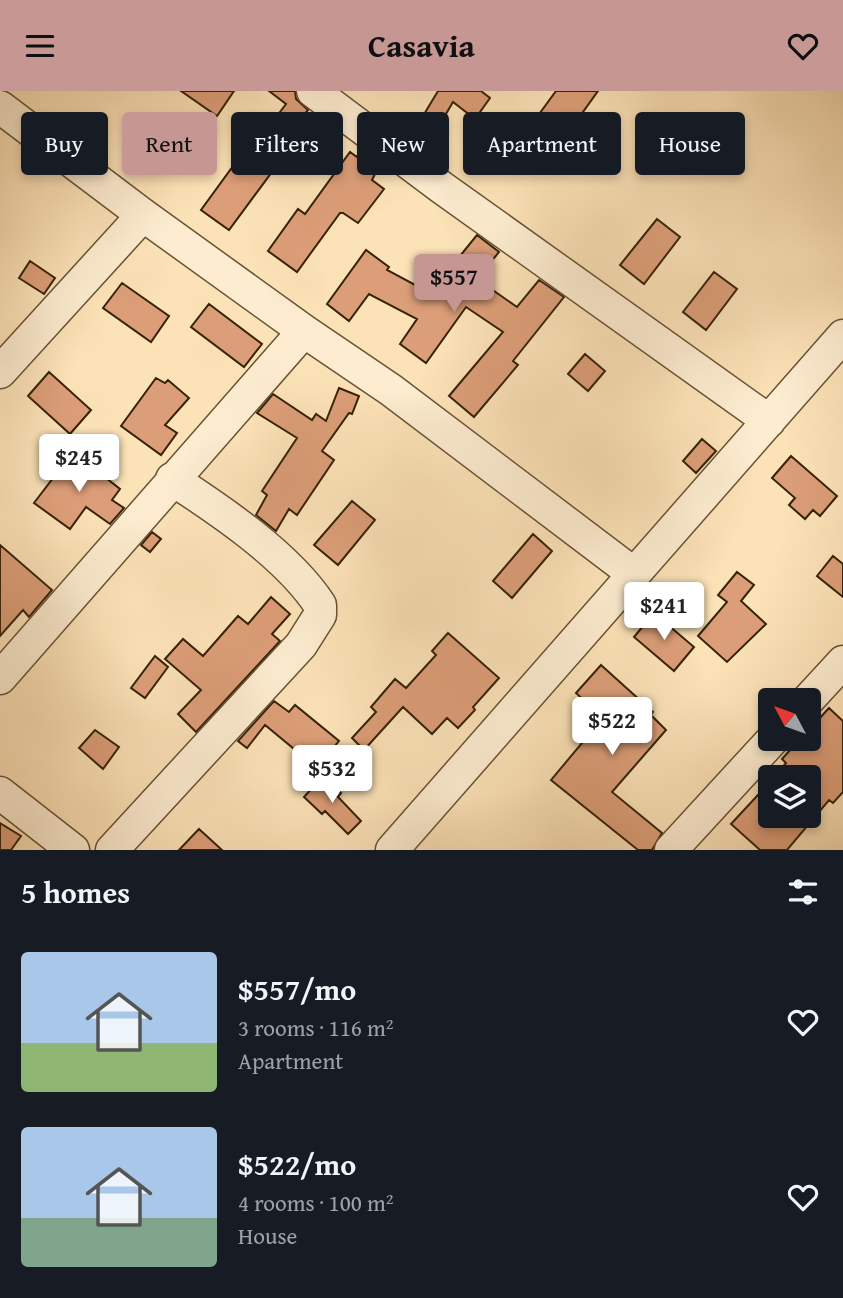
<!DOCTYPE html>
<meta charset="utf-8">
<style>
:root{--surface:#171b24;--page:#20242c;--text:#f1f3f6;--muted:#9ea1a6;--accent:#c59692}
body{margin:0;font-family:"Gentium Book Plus",serif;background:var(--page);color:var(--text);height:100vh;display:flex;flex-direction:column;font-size:26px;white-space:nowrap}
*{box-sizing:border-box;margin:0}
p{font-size:23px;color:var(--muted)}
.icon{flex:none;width:38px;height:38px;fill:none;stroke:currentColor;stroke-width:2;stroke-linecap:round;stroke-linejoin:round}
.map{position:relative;height:759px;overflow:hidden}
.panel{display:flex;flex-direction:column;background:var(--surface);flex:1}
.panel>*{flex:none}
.banner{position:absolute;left:21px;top:21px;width:802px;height:63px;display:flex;gap:14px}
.needle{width:46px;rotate:311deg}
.tools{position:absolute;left:758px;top:597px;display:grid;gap:14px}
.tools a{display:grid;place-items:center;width:63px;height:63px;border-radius:7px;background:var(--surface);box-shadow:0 4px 10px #0003;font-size:35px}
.price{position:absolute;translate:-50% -60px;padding:0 16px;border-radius:7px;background:#fff;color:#222;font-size:23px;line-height:46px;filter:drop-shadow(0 2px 4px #0008)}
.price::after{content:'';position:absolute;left:50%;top:42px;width:21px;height:16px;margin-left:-10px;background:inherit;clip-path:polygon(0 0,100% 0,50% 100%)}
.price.on{background:var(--accent);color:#111}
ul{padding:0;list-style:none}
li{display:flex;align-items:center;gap:21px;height:175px;padding:0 21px}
li span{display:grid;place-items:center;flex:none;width:196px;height:140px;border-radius:7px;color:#555}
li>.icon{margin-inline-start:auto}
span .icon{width:84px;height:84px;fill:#fffc;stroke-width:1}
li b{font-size:30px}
h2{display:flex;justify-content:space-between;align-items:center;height:84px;padding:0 21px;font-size:30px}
.pill{padding:0 24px;border-radius:7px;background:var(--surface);box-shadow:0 4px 10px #0003;font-size:24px;line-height:63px}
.pill.on{background:var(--accent);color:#111}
header{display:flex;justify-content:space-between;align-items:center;height:91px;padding:0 21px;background:var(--accent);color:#111;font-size:32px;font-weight:600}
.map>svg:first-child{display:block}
.building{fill:#dc9e78;stroke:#362208;stroke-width:2}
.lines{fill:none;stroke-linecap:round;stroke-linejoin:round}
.minor-casing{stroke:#685234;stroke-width:35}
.minor{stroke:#fdecd0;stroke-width:32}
</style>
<header><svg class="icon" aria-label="menu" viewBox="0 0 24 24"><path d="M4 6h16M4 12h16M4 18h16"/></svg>Casavia<svg class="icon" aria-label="heart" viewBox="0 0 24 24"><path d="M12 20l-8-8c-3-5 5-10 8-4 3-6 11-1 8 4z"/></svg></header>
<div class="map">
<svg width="843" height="759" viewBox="0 0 843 759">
<rect width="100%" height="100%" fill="#fce2b7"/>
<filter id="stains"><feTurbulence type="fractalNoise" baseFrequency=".00286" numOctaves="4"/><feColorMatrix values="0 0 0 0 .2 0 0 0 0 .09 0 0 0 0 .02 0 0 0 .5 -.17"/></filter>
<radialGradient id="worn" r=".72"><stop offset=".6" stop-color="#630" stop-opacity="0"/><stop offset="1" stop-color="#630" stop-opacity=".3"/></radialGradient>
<path class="building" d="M181 0H234L217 25Z
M269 0H295L296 8 308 19 299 30 306 35 229 139 201 119 236 71 240 74 286 13Z
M438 0H481L490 7 475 28 453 11 433 45 417 35Z
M556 0H598L565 46 537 26Z
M361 59 380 73 372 89 384 98 358 132 343 122H340L297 181 268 160 298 118 305 123 350 61 357 66Z
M657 128 680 146 644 193 620 174Z
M477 144 499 161 477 188 517 216 539 189 564 206 513 270 518 274 474 326 449 305 503 241 466 216 426 272 400 253 417 228 369 203 349 230 327 213 366 159 389 176 387 179 430 202Z
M30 170 55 187 44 203 19 187Z
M714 181 737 198 706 239 683 221Z
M122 192 169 225 151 251 103 217Z
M209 213 262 253 244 276 191 236Z
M585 263 605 280 588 300 568 283Z
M49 281 91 319 70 343 28 305Z
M156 287 165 292 168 289 189 307 165 334 177 342 161 364 121 335Z
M339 297 359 305 352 323 349 322 322 360 334 369 297 424 289 418 276 440 256 424 267 404 262 400 297 347 257 322 273 303 312 329 316 323 326 330Z
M702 348 716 360 696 382 683 370Z
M73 361 120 398 112 409 124 417 110 433 86 416 70 438 34 412Z
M791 365 837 405 820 425 813 419 805 428 789 414 795 407 772 387Z
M352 410 375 429 338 474 314 454Z
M152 441 161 448 150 461 141 454Z
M533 443 552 460 512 507 493 490Z
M0 454 52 499 29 526 23 519 0 545Z
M833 465 843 473V506L817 485Z
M737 481 754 494 741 510 766 533 727 571 698 545 727 511 718 504Z
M271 506 290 523 272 543 280 550 196 641 178 623 201 599 165 568 183 548 203 565 238 525 248 533Z
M654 522 694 556 674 580 634 546Z
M448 542 499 587 473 616 475 619 458 637 447 627 432 643 403 616 364 659 352 647 376 621 371 616 395 588 406 597 436 564 432 560Z
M155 565 168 576 145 607 131 597Z
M601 574 653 621 651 624 666 639 612 701 662 742 652 759H638L551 689 603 627 576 602Z
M274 610 289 621 295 614 339 650 317 677 265 634 247 657 238 650Z
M829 617 843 630V701L833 712 829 709 787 759H760L731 733 770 691V724H808V686H774L786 672 782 668 800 648H808V640Z
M95 639 119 656 103 678 79 657Z
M323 685 341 702 338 706 361 730 348 743 325 720 322 723 304 706Z
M0 732 21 745 11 759H0Z
M199 738 222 759H179Z"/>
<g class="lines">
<defs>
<path id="minor" d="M313 0 441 96 769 330
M0 16 143 124 304 240 391 299 634 483
M0 281 143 124
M0 587 304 240
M808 609 843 571
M0 702 73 759
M112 759 301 554 320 524V514C288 465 221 420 172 388
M392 759 843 245
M671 759 773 648"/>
</defs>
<use href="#minor" class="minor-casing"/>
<use href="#minor" class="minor"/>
</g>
<rect width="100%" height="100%" filter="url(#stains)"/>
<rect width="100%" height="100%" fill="url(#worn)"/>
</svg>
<div class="tools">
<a><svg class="needle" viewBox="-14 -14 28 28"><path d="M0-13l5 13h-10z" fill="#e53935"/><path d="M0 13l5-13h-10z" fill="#9ea1a6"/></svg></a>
<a><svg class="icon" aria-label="layers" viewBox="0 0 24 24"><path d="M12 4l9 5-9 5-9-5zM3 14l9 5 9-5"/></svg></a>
</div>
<b class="price on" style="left:454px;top:223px">$557</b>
<b class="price" style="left:79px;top:403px">$245</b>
<b class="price" style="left:664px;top:551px">$241</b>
<b class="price" style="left:612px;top:666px">$522</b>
<b class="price" style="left:332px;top:714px">$532</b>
<div class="banner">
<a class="pill">Buy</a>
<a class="pill on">Rent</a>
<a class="pill">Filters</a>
<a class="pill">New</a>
<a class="pill">Apartment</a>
<a class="pill">House</a>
</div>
</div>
<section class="panel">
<h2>5 homes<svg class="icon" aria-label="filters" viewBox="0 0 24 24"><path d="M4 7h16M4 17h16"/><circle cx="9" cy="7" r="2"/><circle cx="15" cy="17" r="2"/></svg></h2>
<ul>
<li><span style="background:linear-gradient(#a9c7e8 65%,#8fb573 0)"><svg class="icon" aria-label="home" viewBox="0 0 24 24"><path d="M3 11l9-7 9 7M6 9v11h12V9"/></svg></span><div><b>$557/mo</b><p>3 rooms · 116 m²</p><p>Apartment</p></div><svg class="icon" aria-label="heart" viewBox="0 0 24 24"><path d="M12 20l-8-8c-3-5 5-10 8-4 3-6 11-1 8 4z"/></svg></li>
<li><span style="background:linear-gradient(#a9c7e8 65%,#7fa58c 0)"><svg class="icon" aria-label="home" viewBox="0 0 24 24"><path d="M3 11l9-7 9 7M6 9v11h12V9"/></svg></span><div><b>$522/mo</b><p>4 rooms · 100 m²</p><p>House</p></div><svg class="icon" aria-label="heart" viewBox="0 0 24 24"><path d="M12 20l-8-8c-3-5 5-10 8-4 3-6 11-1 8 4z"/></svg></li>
</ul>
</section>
